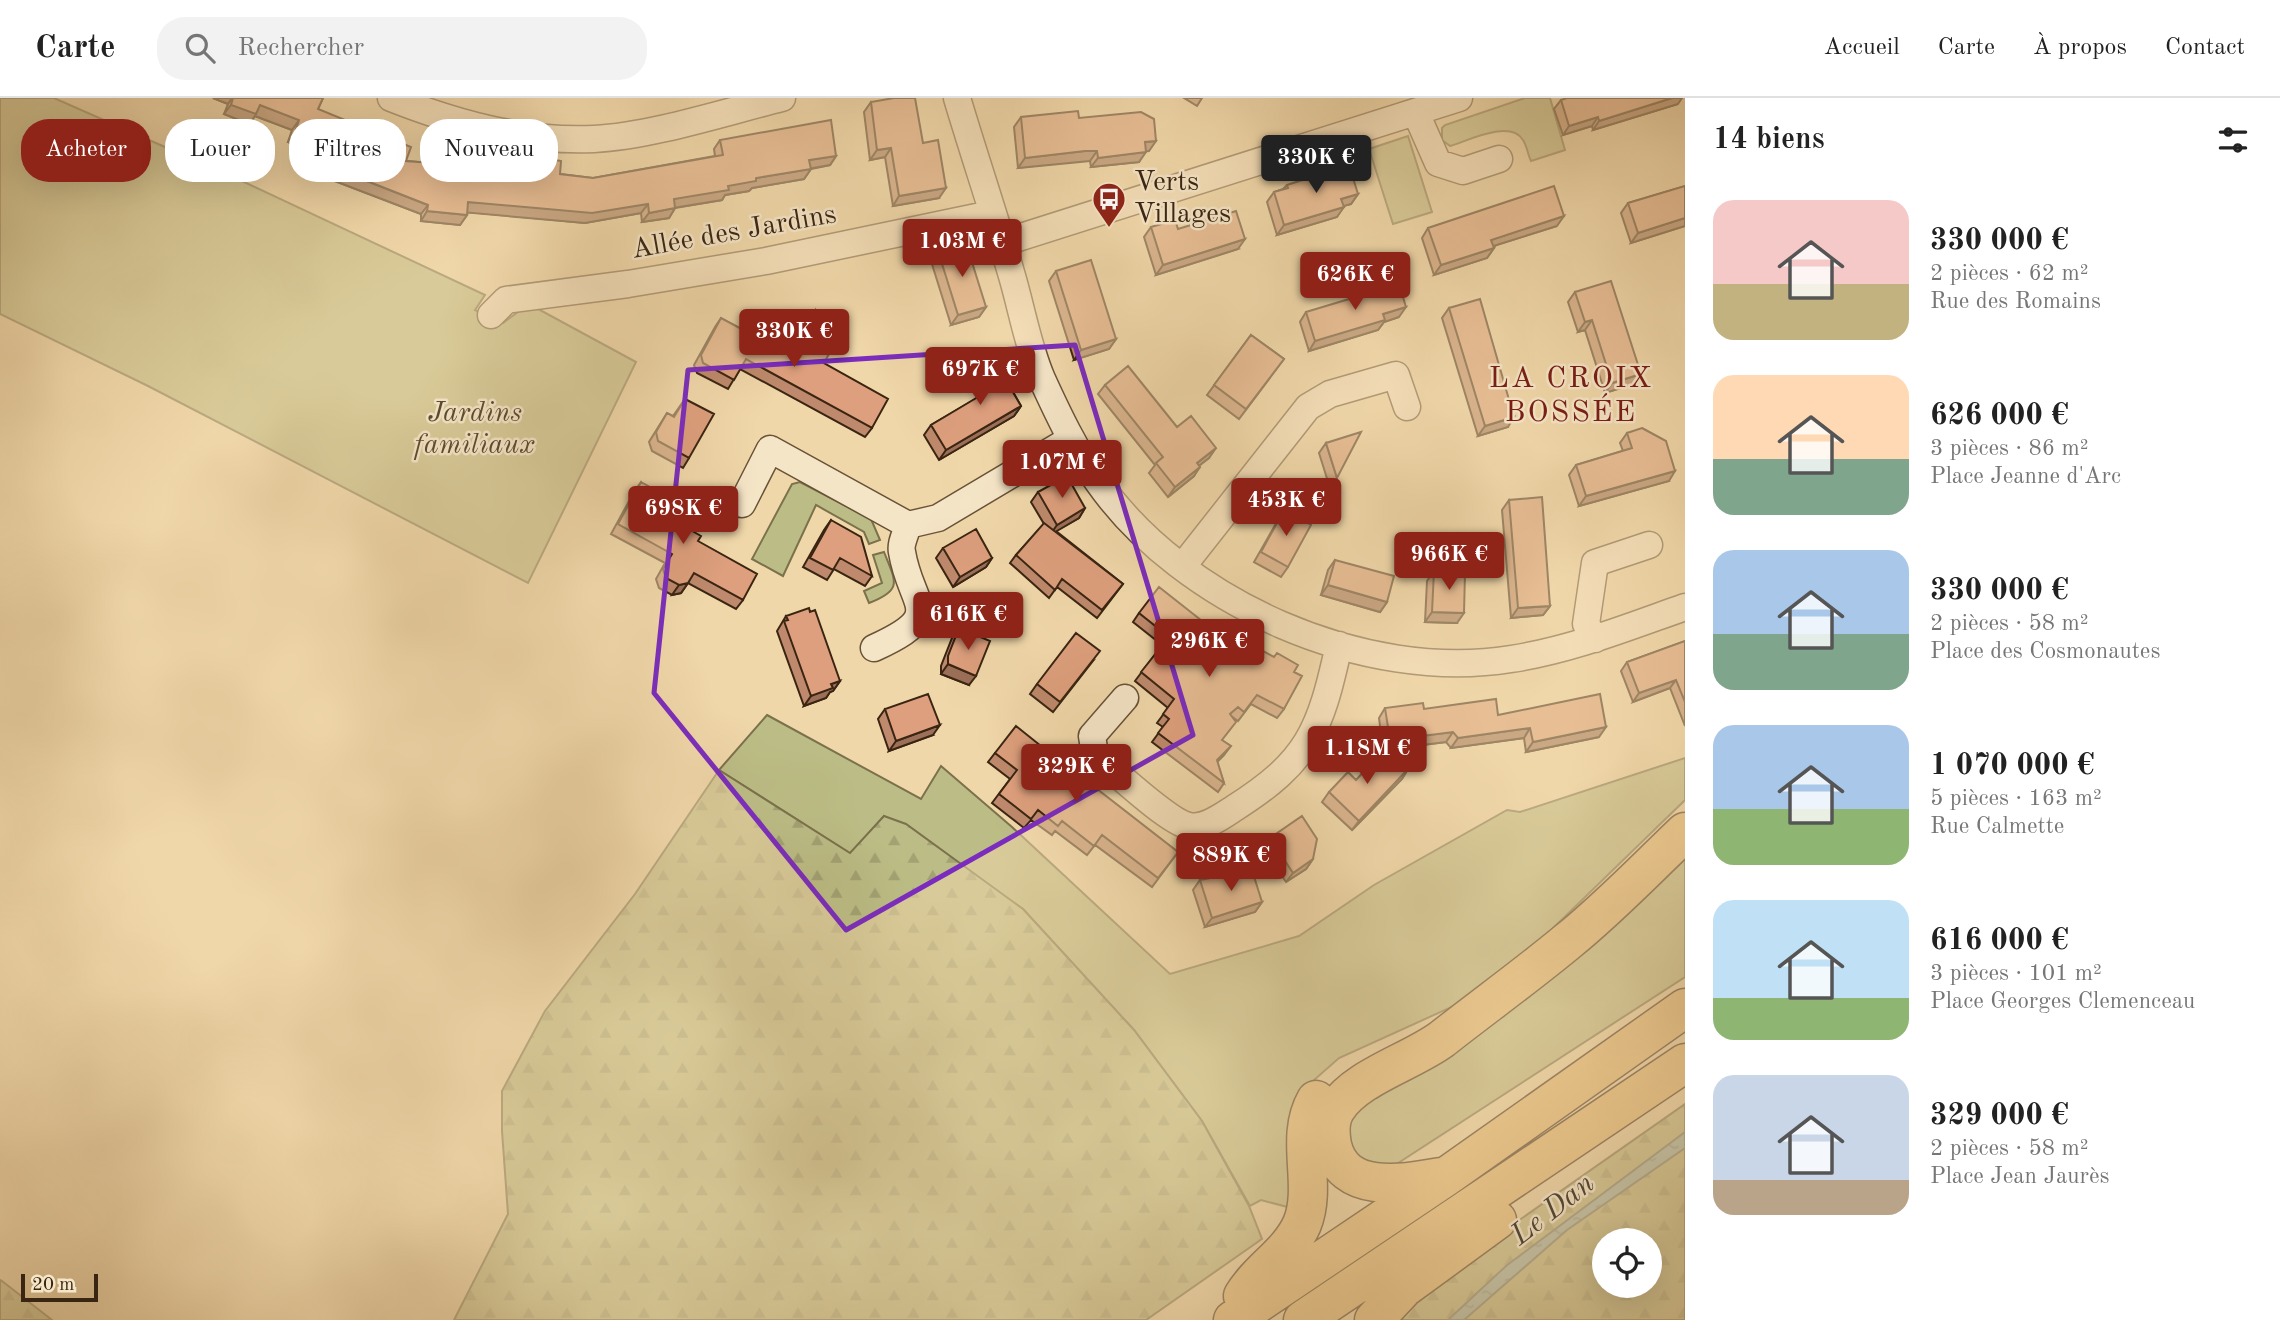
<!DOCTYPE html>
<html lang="fr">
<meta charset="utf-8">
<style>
:root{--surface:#fff;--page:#f2f2f2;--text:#222;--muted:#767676;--line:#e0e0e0;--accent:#8f2418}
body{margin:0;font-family:"Old Standard TT",serif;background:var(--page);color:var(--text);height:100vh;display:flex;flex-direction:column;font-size:26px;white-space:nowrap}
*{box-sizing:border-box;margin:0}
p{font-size:23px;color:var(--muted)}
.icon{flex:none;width:38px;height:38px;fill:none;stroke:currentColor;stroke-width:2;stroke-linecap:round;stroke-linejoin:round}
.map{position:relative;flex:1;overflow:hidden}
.panel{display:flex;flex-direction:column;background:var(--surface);width:595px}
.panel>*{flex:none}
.banner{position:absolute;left:21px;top:21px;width:665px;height:63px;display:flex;gap:14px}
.controls{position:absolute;left:1592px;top:1130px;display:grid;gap:14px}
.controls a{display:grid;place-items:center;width:70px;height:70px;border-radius:50%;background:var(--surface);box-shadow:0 7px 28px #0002;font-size:35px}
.scale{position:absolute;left:21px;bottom:18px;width:77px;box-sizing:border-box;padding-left:7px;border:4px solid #3a2512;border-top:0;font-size:19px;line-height:24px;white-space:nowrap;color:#3a2512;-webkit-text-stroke:5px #f5e5c7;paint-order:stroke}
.price{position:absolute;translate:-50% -60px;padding:0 16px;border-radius:7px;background:var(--accent);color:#fff;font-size:23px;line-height:46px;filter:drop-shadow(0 2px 4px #0008)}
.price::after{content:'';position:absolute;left:50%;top:42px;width:21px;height:16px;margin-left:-10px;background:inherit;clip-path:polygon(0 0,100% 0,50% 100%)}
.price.selected{background:#222;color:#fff}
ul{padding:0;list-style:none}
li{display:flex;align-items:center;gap:21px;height:175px;padding:0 28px}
li span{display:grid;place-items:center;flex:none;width:196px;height:140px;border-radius:21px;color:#555}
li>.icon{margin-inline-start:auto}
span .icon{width:84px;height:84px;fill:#fffc;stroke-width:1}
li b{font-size:30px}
h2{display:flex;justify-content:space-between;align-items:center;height:84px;padding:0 28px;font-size:30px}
.tag{padding:0 24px;border-radius:28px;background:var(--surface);box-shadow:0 7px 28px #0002;font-size:24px;line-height:63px}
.tag.selected{background:var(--accent);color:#fff}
header{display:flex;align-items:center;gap:42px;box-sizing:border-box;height:98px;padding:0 35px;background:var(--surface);border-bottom:2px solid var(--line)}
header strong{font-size:33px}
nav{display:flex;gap:38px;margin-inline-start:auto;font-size:24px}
.search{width:490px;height:63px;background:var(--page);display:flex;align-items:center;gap:18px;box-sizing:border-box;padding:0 24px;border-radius:28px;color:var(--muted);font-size:26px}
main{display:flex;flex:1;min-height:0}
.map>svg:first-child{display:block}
.green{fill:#bcbd86;stroke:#7b714c;stroke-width:2}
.forest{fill:url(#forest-firs);stroke:#7b714c;stroke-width:2;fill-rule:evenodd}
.water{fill:url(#water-ripples);stroke:#747d70;stroke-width:2}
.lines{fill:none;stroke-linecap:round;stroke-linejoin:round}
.street-casing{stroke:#685238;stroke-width:29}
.highway-casing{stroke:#3a2512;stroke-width:41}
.street{stroke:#f5e5c7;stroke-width:26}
.highway{stroke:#e8bc74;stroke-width:38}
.wall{fill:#be896c;stroke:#3a2512;stroke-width:2}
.shaded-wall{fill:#9b6f58;stroke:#3a2512;stroke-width:2}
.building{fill:#dd9f7d;stroke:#3a2512;stroke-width:2}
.marked{fill:none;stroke:#7b2cbf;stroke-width:5;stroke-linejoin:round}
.labels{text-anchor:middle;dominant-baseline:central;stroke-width:5;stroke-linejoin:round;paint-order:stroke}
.poi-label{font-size:28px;fill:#3a2512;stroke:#f5e5c7;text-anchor:start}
.street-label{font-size:28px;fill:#3a2512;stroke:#f5e5c7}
.park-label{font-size:28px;font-style:italic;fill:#5a4b2f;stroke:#f5e5c7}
.neighbourhood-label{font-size:30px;letter-spacing:2px;fill:#7a1f14;stroke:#f5e5c7}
.water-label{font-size:30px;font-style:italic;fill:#524a39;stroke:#f5e5c7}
</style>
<header>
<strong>Carte</strong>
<div class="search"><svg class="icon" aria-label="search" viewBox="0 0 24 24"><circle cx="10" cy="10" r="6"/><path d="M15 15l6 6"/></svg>Rechercher</div>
<nav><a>Accueil</a><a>Carte</a><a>À propos</a><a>Contact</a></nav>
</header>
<main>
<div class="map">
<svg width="1685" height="1222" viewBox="0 0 1685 1222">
<defs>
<pattern id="forest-firs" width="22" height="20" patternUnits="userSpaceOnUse" patternTransform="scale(1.75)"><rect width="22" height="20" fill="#bcbd86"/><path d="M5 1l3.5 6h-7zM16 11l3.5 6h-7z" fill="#a2a273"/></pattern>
<pattern id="water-ripples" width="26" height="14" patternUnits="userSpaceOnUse" patternTransform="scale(1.75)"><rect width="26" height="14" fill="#9bb8af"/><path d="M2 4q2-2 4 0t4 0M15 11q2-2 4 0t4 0" fill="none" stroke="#7f958d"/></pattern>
</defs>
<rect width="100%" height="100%" fill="#f0d7a9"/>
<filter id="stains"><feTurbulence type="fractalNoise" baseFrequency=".00286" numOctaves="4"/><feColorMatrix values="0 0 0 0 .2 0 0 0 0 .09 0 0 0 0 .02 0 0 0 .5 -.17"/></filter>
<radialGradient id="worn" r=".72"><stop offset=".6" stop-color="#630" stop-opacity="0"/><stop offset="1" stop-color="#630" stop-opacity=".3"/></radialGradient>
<path class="green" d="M0 0H54L242 83 485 197 475 212 503 225 529 206 636 264 528 485 148 288 0 216Z
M1525 0H1550L1565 52 1531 63C1528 57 1527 48 1523 42 1510 21 1468 43 1450 48L1442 42V30L1445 27Z
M1408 38 1432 114 1393 126 1369 51Z
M800 384 871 421 880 442 869 446 864 434 816 407 783 478 752 461 792 386Z
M884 454C896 484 903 492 869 505L864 493 882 485 873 457Z
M767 617 921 701 941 668 1012 729 1170 876 1299 838 1374 787 1507 712 1520 714 1685 660V702L1548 835 1467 902 1339 960 1314 982 1301 1008 1295 1111 1261 1102 1250 1108 1202 1023 1134 932 1023 811 884 718 851 756 719 672Z
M1685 755V879L1395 1067 1377 1068 1354 1056 1347 1031 1354 1014Z"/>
<path class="forest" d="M719 672 850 755 884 718 906 726 1023 811 1134 932 1202 1023 1249 1108 1262 1141 1146 1222H454L508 1116 502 1033V993L545 913 635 796Z
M1685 1006V1222H1397L1468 1158ZM1605 1143H1650V1188H1605Z
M0 1182 2 1183 52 1222H0Z"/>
<path class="water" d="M1685 1034V1050L1567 1132 1464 1222H1448L1506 1168Z"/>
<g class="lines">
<defs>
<path id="street" d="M391 0C457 26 522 44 594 41 652 38 725 14 782 0
M957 0C975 60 995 119 1012 178 1022 212 1028 249 1042 281 1058 316 1075 352 1098 384 1183 505 1365 585 1511 561 1571 552 1628 529 1685 509
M1416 15 1438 65 1463 73 1499 61
M1002 145 1459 0
M491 217 506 202 628 186 766 163 991 116
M742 406 770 351 908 427
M908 427 938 420 1071 341
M1182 469 1308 309 1330 296 1396 277 1407 309
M1595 541 1586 526 1595 465 1649 447
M874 550C948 516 911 510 902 454 900 446 906 435 908 427
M1125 600 1092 638 1095 657C1115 673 1168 724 1189 728 1204 731 1221 719 1233 711 1309 663 1320 633 1339 547"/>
<path id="highway" d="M1447 1078C1410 1084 1344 1100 1332 1047 1330 1036 1329 1022 1336 1011 1356 979 1411 964 1442 941 1484 908 1527 877 1568 843 1609 810 1647 770 1685 734
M1243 1198C1259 1171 1289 1156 1302 1126 1318 1087 1294 1040 1316 1002
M1233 1222 1447 1078 1685 910
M1303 1222 1685 965
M1374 1222 1404 1190 1497 1122"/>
</defs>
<use href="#street" class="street-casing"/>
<use href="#highway" class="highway-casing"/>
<use href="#street" class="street"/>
<use href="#highway" class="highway"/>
</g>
<path class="wall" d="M213 0H323L318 11 406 63 455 67V63L462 54 482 70 532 74V70L539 61 560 76 593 80 715 58 714 51 720 42 836 58 830 67 811 71 804 81 752 90 749 93 725 97 722 102 675 110 669 120 642 124 641 115 585 125 467 114V117L460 127 421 123V116L319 77 324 65 298 55 300 49 288 44 292 32 255 18 249 26 224 16 228 6Z
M1184 0H1202L1197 8Z
M1561 2 1678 6 1593 32 1592 28 1563 37 1554 11Z
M871 4 939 100 893 108 885 59 870 62 864 14Z
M1021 19 1079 20 1149 53H1145L1139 64 1091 69 1090 63H1078L1018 70 1014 29Z
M1287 87 1358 96 1351 106 1343 108 1337 119 1277 137 1267 104 1274 94 1283 91Z
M1685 88V128L1631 145 1621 115 1628 105Z
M1557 128 1493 148 1494 150 1487 160 1434 177 1422 140 1428 130Z
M1151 129 1178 131 1238 151 1156 177 1144 139Z
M938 153 986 209 979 219 951 227 931 163Z
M1056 173 1116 241 1109 251 1074 262 1049 183Z
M1575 194 1634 286 1605 295 1585 232 1578 234 1568 204Z
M1449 210 1508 329 1478 338 1442 220Z
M815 213V245L824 265 872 330 865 339 740 271 728 291 697 275 694 267 715 229 721 220 789 256 808 223Z
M1306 214 1399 219 1384 224 1378 232 1309 253 1300 224Z
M1251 237 1284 261 1239 321 1207 297Z
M981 269 1009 287 1021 308 1014 318 939 362 924 337 931 327 984 296 974 279Z
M1105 287 1177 329 1209 360 1199 367 1194 378 1168 399 1149 375 1155 367 1098 296Z
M685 301 689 360 683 370 652 353 649 344 667 315 673 318Z
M1627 335 1669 383 1579 408 1569 377 1576 367 1623 353 1620 345Z
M1326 345 1337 380 1330 390 1319 355Z
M641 384 659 414 698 443 743 502 736 511 688 485 681 495 672 497 659 490 656 481 665 465 611 436 634 394Z
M1038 394 1085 410 1079 420 1056 433 1123 486 1097 520 1057 489 1049 500 1010 465 1016 457 1044 426 1031 404Z
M1509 402 1550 508 1543 517 1511 520 1502 412Z
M1284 412 1288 469 1281 479 1254 464 1278 422Z
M831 422 872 478 865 488 834 471 827 482 803 469 824 432Z
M943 450 992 460 986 469 953 489 936 460Z
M1335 462 1387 504 1380 514 1321 497 1328 472Z
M1434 473 1457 525 1425 524 1427 483Z
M1139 515 1211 530 1294 574 1284 611 1277 620 1251 606 1238 623 1231 618 1222 642 1224 657 1217 664 1224 685 1218 694 1152 644 1163 629 1157 625 1168 610 1135 583 1162 547 1133 524Z
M786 518 840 583 833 593 830 594 826 600 804 608 777 533Z
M959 530 969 587 941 576V568L952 540Z
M1685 543V628L1670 590 1633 604 1621 573 1627 564Z
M1093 563 1053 614 1030 596 1037 586Z
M1385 610 1424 611 1498 617 1599 639 1526 654 1524 640 1451 650 1446 644 1383 652 1379 620Z
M885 611 933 637 889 653 878 621Z
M995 655 1042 657 1178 754 1152 789 1095 747 1087 757 1055 733 1052 737 1031 722 1024 730 992 705 1010 681 988 664Z
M1408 671 1402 681 1352 732 1322 704 1329 694 1356 682Z
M1270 740 1313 761 1306 771 1286 784 1263 750Z
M1200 782 1262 804 1255 814 1205 829 1193 792Z"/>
<path class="shaded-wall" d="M213 0H232L228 6Z
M1672 0H1682L1678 6 1593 32 1599 23Z
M231 7H260L299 22 292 32 255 18 249 26 224 16Z
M1598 19 1592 28 1563 37 1569 28Z
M295 34 307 39 300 49 288 44Z
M1156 43 1149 53 1138 54 1145 44Z
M305 45 331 55 324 65 298 55Z
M891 50 885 59 870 62 877 52Z
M1085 53H1097L1090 63 1018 70 1025 60Z
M1146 54 1139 64 1091 69 1098 60Z
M836 58 830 67 802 72 809 62Z
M326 67 428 107 421 116 319 77Z
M811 71 804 81 752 90 749 93 725 97 722 102 667 111 674 101 756 80Z
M946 90 939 100 893 108 899 98Z
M1358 96 1351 106 1334 111 1341 101Z
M468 104 648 106 641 115 585 125 461 114Z
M1344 109 1337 119 1277 137 1284 127Z
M675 110 669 120 642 124 649 115Z
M427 113 467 117 460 127 421 123Z
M1564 118 1557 128 1484 151 1491 142Z
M1685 120V128L1631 145 1638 135Z
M1245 141 1238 151 1156 177 1163 167Z
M1494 150 1487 160 1434 177 1441 167Z
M986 209 979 219 951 227 958 217Z
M1406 209 1399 219 1384 224 1378 232 1309 253 1315 243 1383 216Z
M1592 222 1585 232 1578 234 1585 224Z
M1116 241 1109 251 1074 262 1081 252Z
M1641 276 1634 286 1605 295 1612 285Z
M1021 308 1014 318 939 362 946 352Z
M1514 319 1508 329 1478 338 1485 328Z
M1216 350 1209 360 1190 375 1197 365Z
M1200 369 1194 378 1168 399 1175 389Z
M1675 373 1669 383 1579 408 1586 398Z
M1085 410 1079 420 1050 437 1057 427Z
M992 460 986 469 953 489 960 479Z
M688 485 681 495 672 497 679 487Z
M1328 487 1387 504 1380 514 1321 497Z
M1550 508 1543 517 1511 520 1518 510Z
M1432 514 1464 515 1457 525 1425 524Z
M948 566 976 578 969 587 941 576Z
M1676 582 1670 590 1633 604 1639 595Z
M840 583 833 593 830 594 826 600 804 608 811 598 831 586Z
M940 627 933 637 889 653 896 643Z
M1606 629 1599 639 1526 654 1533 644Z
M1530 630 1524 640 1451 650 1458 640Z
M1453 634 1446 644 1383 652 1390 642Z
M1231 648 1224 657 1210 671 1217 662Z
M1408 671 1402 681 1352 732 1359 723Z
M1313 761 1306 771 1286 784 1293 775Z
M1262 804 1255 814 1205 829 1212 820Z"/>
<path class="building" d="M233 0H323L318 11 411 49 406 63 460 67 462 54 483 55 482 70 538 75 539 61H550L561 63 560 76 593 80 723 57 720 42 831 22 836 58 809 62 811 71 756 80V83L728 88 729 92 674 101 675 110 649 115 648 106 592 115 468 104 467 117 427 113 428 107 326 67 331 55 305 45 307 39 295 34 299 22 260 7 256 16 231 7Z
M894 0H915L923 45 938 42 946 90 899 98 891 50 877 52 871 4Z
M1567 0H1672L1599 23 1598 19 1569 28 1561 2Z
M1078 13 1079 20 1141 14 1154 21 1156 43 1145 44 1146 54 1098 60 1097 53H1085L1025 60 1021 19Z
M1349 67 1358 96 1341 101 1344 109 1284 127 1274 94 1288 90 1287 87Z
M1554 88 1564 118 1491 142 1494 150 1441 167 1428 130Z
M1685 88V120L1638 135 1628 105Z
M1236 113 1245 141 1163 167 1151 129 1175 122 1178 131Z
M966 145 986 209 958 217 938 153Z
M1091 162 1116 241 1081 252 1056 173Z
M1611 183 1641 276 1612 285 1592 222 1585 224 1575 194Z
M1399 186 1406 209 1383 216 1385 222 1315 243 1306 214Z
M1480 201 1514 319 1485 328 1449 210Z
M815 213V245L830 254 824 265 888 301 872 330 746 261 734 282 703 265 701 257 721 220 790 257Z
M1251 237 1284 261 1246 311 1214 287Z
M1001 257 1014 279 1007 284 1021 308 946 352 931 327 993 290 981 269Z
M1128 268 1177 329 1191 318 1216 350 1197 365 1200 369 1175 389 1156 365 1163 359 1105 287Z
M685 301 714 316 689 360 658 343 656 334 667 315 674 319Z
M1642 330 1666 343 1675 373 1586 398 1576 367 1632 350 1627 335Z
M1361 334 1337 380 1326 345Z
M1067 378 1085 410 1057 427 1038 394Z
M641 384 668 399 659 414 701 438 698 443 757 476 743 502 694 475 688 485 679 487 666 480 663 471 672 456 618 426Z
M1542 399 1550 508 1518 510 1509 402Z
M1284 412 1311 427 1288 469 1261 454Z
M831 422 861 439 872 478 840 460 833 472 810 460Z
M1044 425 1123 486 1102 512 1062 481 1055 492 1016 457Z
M976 431 992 460 960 479 943 450Z
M1335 462 1394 478 1387 504 1328 487Z
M1434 473 1465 475 1464 515 1432 514Z
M1159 489 1211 530 1213 526 1274 559 1277 555 1298 567 1294 574 1302 578 1284 611 1257 597 1244 614 1238 609 1230 616 1236 624 1222 642 1231 648 1217 662 1224 685 1158 635 1169 621 1163 616 1174 601 1141 574 1169 539 1139 515Z
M809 510 810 514 815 512 840 583 831 586 833 590 811 598 784 523 788 522 786 518Z
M959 530 990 543 976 578 948 566V558Z
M1076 535 1100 553 1060 604 1037 586Z
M1685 543V604L1676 582 1639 595 1627 564Z
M928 596 940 627 896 643 885 611Z
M1600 596 1606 629 1533 644 1530 630 1458 640 1453 634 1390 642 1385 610 1423 605 1424 611 1496 601 1498 617Z
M1016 628 1046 652 1042 656 1076 681 1079 677 1178 754 1158 780 1102 737 1094 748 1062 723 1058 728 1038 712 1031 721 999 696 1017 672 995 655Z
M1379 657 1408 671 1359 723 1329 694 1348 674 1356 682Z
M1302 718 1317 741 1313 761 1293 775 1270 740Z
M1252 772 1262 804 1212 820 1200 782Z"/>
<path d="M0 0H1685V1222H0ZM1075 247 1193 637 846 832 654 595 688 272Z" fill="#f0d7a9" fill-opacity=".55" fill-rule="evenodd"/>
<path class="marked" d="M1075 247 1193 637 846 832 654 595 688 272Z"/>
<defs>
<symbol id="bus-pin" viewBox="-11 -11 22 30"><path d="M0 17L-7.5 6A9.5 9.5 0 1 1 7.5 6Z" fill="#8f2418" stroke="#f5e5c7"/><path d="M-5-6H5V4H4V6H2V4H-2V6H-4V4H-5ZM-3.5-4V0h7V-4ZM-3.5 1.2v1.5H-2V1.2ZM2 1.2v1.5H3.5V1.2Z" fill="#fff"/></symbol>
</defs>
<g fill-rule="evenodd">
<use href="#bus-pin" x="1090" y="82" width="38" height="52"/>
</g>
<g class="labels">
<g class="poi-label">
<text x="1134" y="85">Verts<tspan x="1134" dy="32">Villages</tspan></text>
</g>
<g class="street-label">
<text transform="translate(734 135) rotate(-10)">Allée des Jardins</text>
</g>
<g class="park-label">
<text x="475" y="316">Jardins<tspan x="475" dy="32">familiaux</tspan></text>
</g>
<g class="neighbourhood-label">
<text x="1571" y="281">LA CROIX<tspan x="1571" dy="34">BOSSÉE</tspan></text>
</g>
<g class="water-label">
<text transform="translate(1553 1112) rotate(-38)">Le Dan</text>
</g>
</g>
<rect width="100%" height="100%" filter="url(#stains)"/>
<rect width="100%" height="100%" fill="url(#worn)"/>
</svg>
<div class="controls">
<a><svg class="icon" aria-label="locate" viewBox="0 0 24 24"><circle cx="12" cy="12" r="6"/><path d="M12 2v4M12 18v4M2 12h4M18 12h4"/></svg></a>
</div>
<div class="scale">20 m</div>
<b class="price selected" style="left:1316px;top:97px">330K €</b>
<b class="price" style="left:962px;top:181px">1.03M €</b>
<b class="price" style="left:1355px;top:214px">626K €</b>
<b class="price" style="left:794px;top:271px">330K €</b>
<b class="price" style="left:980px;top:309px">697K €</b>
<b class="price" style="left:1062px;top:402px">1.07M €</b>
<b class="price" style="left:1286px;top:440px">453K €</b>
<b class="price" style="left:683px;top:448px">698K €</b>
<b class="price" style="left:1449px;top:494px">966K €</b>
<b class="price" style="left:968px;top:554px">616K €</b>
<b class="price" style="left:1209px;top:581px">296K €</b>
<b class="price" style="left:1367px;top:688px">1.18M €</b>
<b class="price" style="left:1076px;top:706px">329K €</b>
<b class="price" style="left:1231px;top:795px">889K €</b>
<div class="banner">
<a class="tag selected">Acheter</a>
<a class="tag">Louer</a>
<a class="tag">Filtres</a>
<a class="tag">Nouveau</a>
</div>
</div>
<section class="panel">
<h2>14 biens<svg class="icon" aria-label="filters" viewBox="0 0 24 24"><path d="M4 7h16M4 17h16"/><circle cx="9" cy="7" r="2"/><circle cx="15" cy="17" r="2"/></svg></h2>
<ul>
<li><span style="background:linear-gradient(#f6c9c9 60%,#c2b280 0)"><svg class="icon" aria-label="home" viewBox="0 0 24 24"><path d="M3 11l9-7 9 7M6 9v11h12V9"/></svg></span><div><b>330 000 €</b><p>2 pièces · 62 m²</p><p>Rue des Romains</p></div></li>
<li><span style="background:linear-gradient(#ffd9b3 60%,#7fa58c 0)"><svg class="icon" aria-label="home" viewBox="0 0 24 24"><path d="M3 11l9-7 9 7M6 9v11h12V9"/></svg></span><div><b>626 000 €</b><p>3 pièces · 86 m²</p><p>Place Jeanne d'Arc</p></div></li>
<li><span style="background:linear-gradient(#a9c7e8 60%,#7fa58c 0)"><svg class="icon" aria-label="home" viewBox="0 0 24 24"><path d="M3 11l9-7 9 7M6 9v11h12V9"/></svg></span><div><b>330 000 €</b><p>2 pièces · 58 m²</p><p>Place des Cosmonautes</p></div></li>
<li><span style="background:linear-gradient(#a9c7e8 60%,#8fb573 0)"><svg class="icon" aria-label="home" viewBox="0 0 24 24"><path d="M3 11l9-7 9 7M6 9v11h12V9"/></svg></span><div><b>1 070 000 €</b><p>5 pièces · 163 m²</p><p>Rue Calmette</p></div></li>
<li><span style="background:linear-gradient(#bfe0f5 70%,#8fb573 0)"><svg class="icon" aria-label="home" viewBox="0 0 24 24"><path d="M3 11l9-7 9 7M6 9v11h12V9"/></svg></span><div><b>616 000 €</b><p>3 pièces · 101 m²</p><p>Place Georges Clemenceau</p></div></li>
<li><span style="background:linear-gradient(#c9d6e8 75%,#b9a48a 0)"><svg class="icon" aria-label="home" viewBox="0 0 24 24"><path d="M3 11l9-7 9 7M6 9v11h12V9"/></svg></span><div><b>329 000 €</b><p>2 pièces · 58 m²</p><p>Place Jean Jaurès</p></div></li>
</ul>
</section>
</main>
